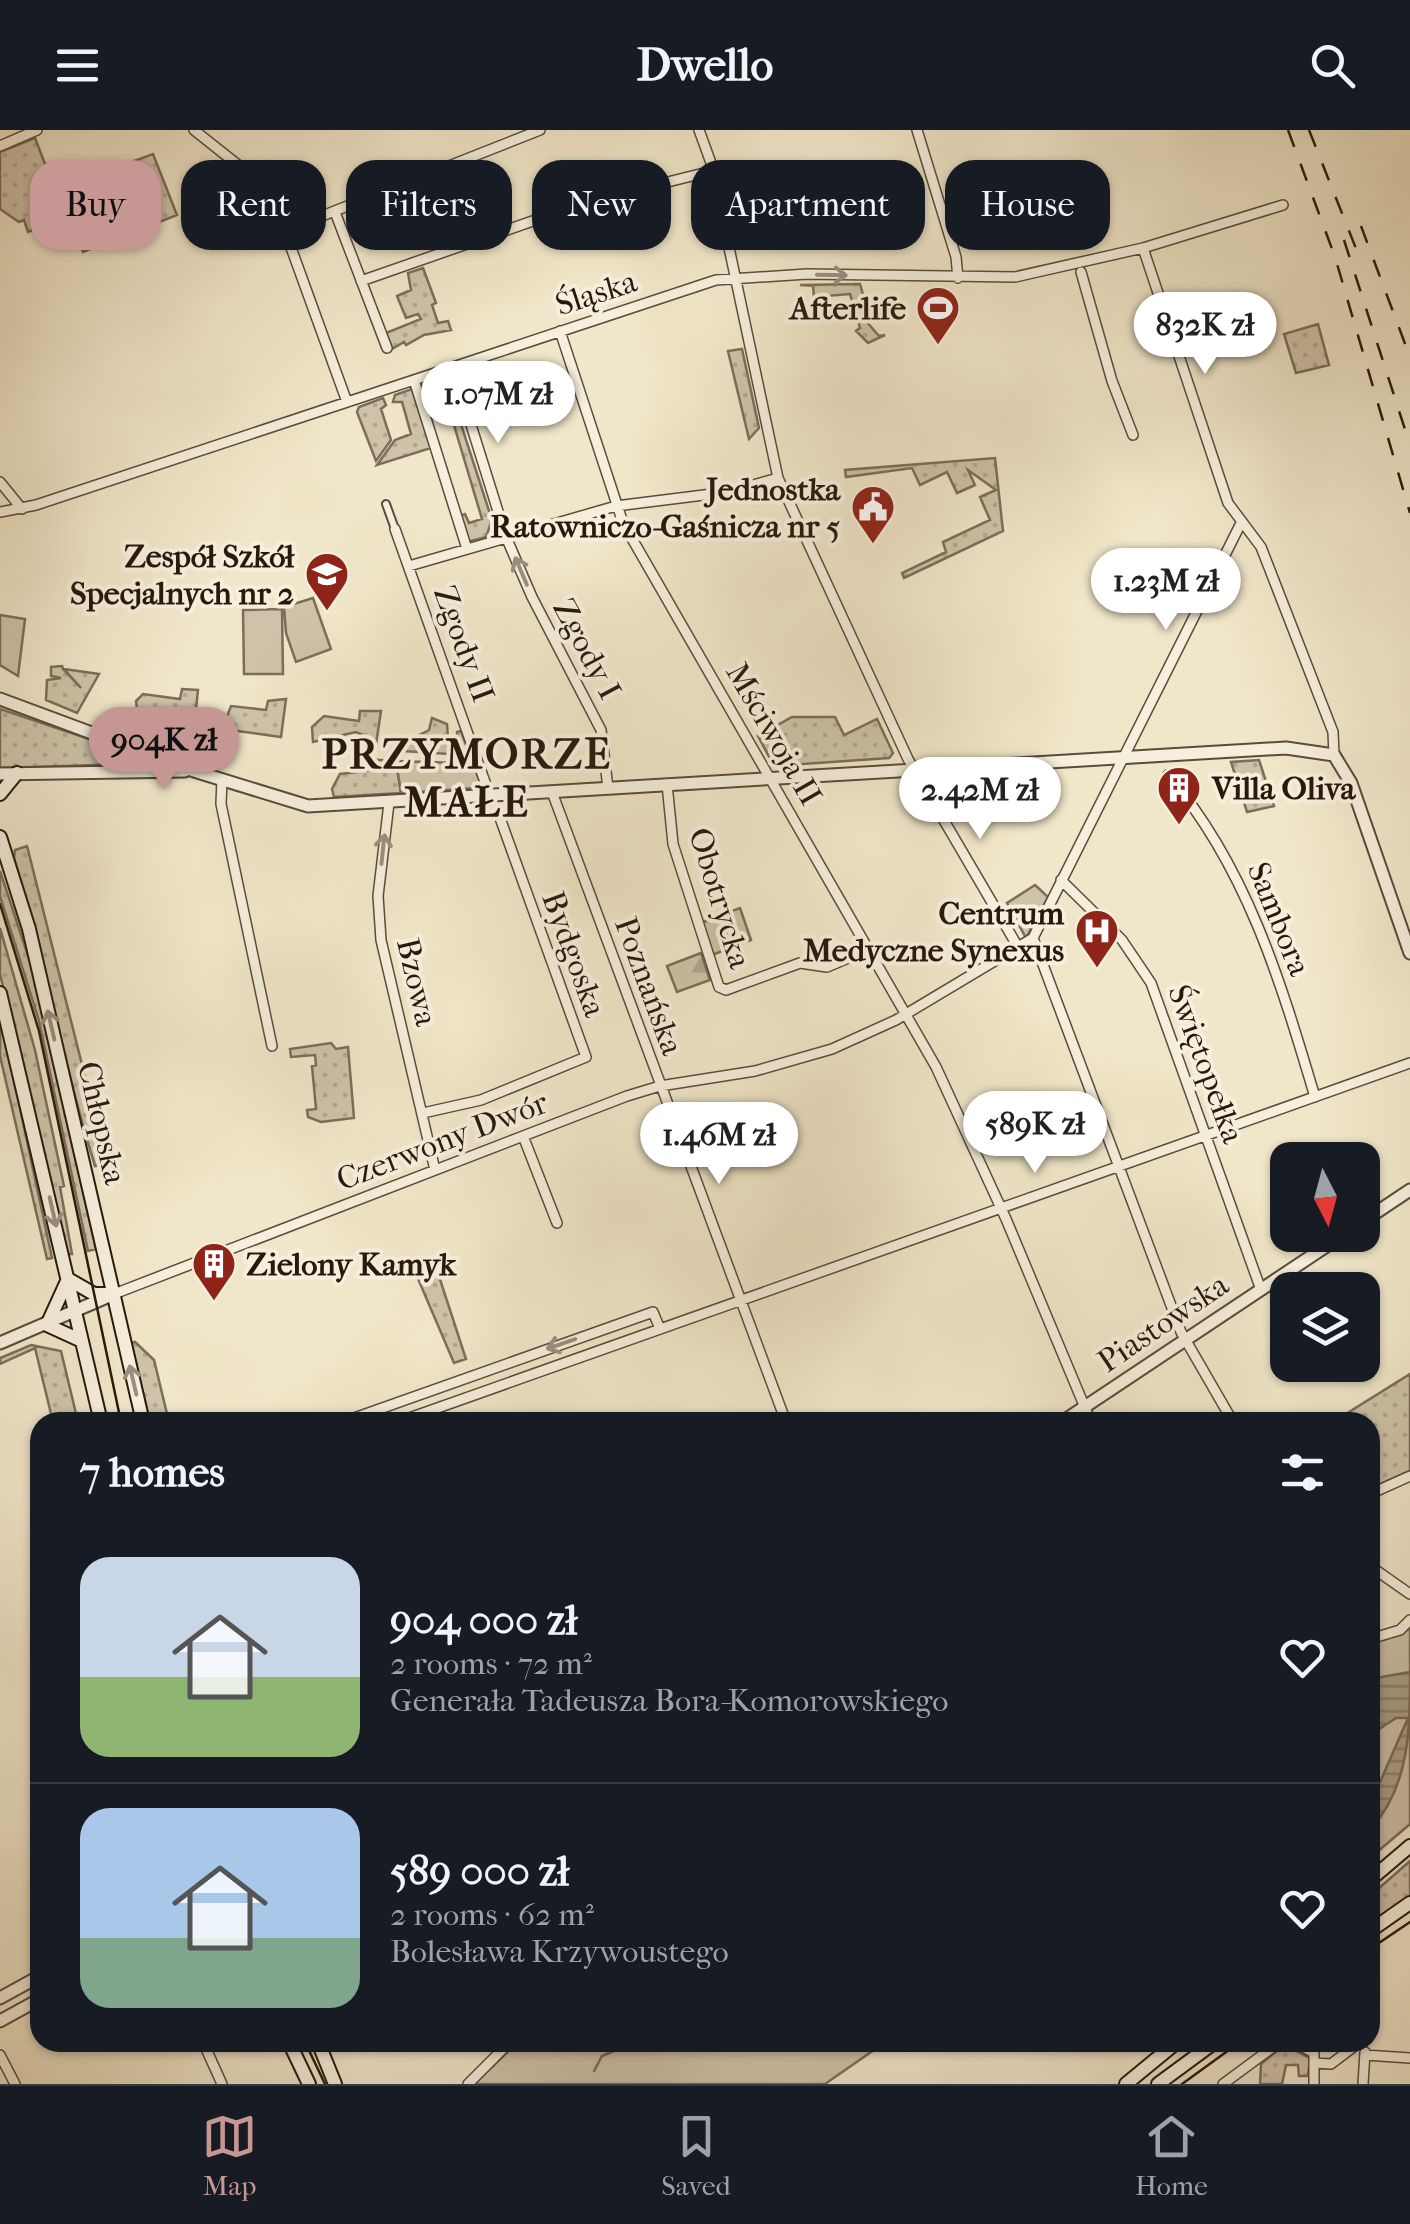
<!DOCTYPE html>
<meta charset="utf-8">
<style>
:root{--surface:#171b24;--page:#20242c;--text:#f1f3f6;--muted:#9ea1a6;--line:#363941;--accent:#c59692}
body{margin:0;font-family:"IM FELL French Canon",serif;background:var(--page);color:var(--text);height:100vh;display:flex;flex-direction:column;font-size:38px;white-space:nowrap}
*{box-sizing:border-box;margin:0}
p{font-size:32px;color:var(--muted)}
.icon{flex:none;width:55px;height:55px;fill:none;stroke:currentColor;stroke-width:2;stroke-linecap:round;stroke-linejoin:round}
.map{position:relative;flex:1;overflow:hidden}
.panel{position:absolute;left:30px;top:1282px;width:1350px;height:640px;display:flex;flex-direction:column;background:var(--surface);border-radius:30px;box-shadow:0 2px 8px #0004}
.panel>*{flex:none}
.top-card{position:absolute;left:30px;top:30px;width:1350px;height:90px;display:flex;gap:20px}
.needle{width:65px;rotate:174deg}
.buttons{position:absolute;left:1270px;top:1012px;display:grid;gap:20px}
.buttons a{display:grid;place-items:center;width:110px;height:110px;border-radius:20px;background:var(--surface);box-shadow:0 2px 8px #0004;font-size:50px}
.price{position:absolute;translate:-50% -85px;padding:0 22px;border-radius:35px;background:#fff;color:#222;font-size:32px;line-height:65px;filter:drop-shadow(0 2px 5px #0008)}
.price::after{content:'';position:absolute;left:50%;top:60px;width:30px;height:22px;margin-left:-15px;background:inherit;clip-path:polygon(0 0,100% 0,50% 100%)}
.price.on{background:var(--accent);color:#111}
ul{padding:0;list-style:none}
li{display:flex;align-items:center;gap:30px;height:250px;padding:0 50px}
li+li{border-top:2px solid var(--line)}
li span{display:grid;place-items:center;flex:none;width:280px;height:200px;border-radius:30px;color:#555}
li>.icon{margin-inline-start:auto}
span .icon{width:120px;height:120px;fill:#fffc;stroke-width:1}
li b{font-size:42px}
h2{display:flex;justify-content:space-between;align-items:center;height:120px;padding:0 50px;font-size:42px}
.chip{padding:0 35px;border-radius:30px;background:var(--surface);box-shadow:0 2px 8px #0004;font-size:35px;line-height:90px}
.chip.on{background:var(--accent);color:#111}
header{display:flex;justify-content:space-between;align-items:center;height:130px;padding:0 50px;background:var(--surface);font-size:45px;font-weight:800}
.tabs{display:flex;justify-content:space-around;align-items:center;height:140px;border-top:2px solid var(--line);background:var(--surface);font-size:28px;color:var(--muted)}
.tabs a{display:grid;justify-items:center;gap:5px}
.tabs .on{color:var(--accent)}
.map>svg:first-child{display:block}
.grass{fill:url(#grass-dots);stroke:#7b6e5a;stroke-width:2.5}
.forest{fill:url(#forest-firs);stroke:#7b6e5a;stroke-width:2.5}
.park{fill:#cec3a9;stroke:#7b6e5a;stroke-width:2.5}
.water{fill:url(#water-rules);stroke:#776a57;stroke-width:2.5}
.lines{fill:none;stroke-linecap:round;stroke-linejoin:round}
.stream{stroke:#776a57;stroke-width:2.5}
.pedestrian-casing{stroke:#5a4c3b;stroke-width:10}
.minor-casing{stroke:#5a4c3b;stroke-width:12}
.tertiary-casing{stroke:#5a4c3b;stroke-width:15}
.secondary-casing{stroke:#28190c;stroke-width:16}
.pedestrian{stroke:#f5efdc;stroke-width:6}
.minor{stroke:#f5efdc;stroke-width:9}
.tertiary{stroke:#f5efdc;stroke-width:11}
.secondary{stroke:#f5efdc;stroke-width:12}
.tram{stroke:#28190c;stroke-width:2.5}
.rail{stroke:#28190c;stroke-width:2.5;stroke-dasharray:18 18;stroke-linecap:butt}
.oneway{stroke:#998f7e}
.labels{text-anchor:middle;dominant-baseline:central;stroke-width:8;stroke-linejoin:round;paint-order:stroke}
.street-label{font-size:32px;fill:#28190c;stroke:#f5efdc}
.poi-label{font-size:32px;font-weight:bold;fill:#28190c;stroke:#f5efdc;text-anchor:end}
.district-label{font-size:42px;font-weight:bold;letter-spacing:2.5px;fill:#28190c;stroke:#f5efdc}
</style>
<header><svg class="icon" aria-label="menu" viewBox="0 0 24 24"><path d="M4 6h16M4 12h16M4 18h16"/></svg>Dwello<svg class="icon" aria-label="search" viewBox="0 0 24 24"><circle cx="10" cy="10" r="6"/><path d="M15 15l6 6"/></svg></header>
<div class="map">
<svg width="1410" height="1954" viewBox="0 0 1410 1954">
<defs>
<pattern id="grass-dots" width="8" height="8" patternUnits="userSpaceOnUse" patternTransform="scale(2.5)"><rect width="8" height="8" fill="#cec3a9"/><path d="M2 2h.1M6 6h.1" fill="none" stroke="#b1a790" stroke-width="1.8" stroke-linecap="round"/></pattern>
<pattern id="forest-firs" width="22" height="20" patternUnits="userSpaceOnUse" patternTransform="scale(2.5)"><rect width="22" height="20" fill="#cec3a9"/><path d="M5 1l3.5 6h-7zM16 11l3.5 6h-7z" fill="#b1a790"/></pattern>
<pattern id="water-rules" width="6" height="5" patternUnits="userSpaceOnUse" patternTransform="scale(2.5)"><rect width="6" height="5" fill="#aca089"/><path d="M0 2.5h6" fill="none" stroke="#8c826e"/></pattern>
</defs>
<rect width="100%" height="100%" fill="#f0e6c9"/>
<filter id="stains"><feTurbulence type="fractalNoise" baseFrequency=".002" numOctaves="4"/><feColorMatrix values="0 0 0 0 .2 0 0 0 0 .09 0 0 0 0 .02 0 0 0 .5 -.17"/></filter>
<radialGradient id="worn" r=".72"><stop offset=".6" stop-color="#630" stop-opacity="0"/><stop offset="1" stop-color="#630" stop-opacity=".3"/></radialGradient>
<path class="grass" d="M35 8 55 60 153 24 177 85 83 122 69 88 28 102 24 90 19 92 0 79V22Z
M423 138 436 173 432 175 438 193 448 191 451 200 424 205 406 215 404 212 392 219 386 203 421 189 418 184 406 188 397 166 411 160 408 143Z
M860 154 869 185 866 191 879 206 885 205 868 213 856 201 860 198 850 164 814 167 813 156 800 155Z
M1318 194 1329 235 1296 243 1284 204Z
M742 219 759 298 749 309 728 221Z
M446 248 492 390 486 407 467 412 459 386 465 384 469 393 482 389 445 265 431 269 433 278 427 279 420 256Z
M412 259 431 318 377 335 395 310 411 304 402 272H393L395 265Z
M383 268 386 275 381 279 391 310 376 331 357 282 359 277Z
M995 328 1003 401 904 448 902 443 946 422 943 412 990 390 980 367 996 360 968 340 975 355 957 363 947 342 920 355 912 338 846 347 845 340Z
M62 536 63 539 81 558 64 539 99 544 77 583 46 570 47 550 61 548 51 546V537Z
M182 559 198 560 194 599 138 588 136 571 143 564 180 569Z
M286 569 281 607 222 599 231 576 266 580 268 571Z
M0 579 160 633 0 638Z
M360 581H381L375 621H367L363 605 356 602 313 612 312 597 324 586 359 591Z
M792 587H835L844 605 877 589 893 623 889 628 774 636 758 606Z
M432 588 447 594 449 624 404 621V613L429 600Z
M364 629 396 631 401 663 334 667 332 659 340 644 367 641Z
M1259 630 1274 676 1247 682 1231 632Z
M27 716 107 1034 95 1036C63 935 45 830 14 728L15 720Z
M0 741 32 838 96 1119 88 1121 39 891 0 766Z
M0 798 35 920 64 1056 60 1057 72 1124H68L0 844Z
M0 885 52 1128 47 1129 0 926Z
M331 913 336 919 348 917 354 988 321 992 308 987 307 980 316 979 312 936 316 935 315 925 291 927 290 919Z
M436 1137 466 1229 454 1233 416 1144Z
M135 1212 154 1230 169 1292H150L131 1213Z
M31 1215 61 1221 78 1292H53L35 1218 0 1234V1228Z
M1410 1244V1341L1370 1359V1292H1333Z
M1410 1731V1766L1370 1795V1766Z
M1284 1915 1310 1928 1308 1946H1299L1298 1935H1286L1282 1954H1260L1261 1934Z"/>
<path class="forest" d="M740 778 751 810 712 825 702 797 705 791Z
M701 823 710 850 677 862 667 836Z"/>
<path class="park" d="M313 468 331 519 296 532 286 503 284 477Z
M282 479 283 544H244L243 480Z
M0 485 25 489 18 546 0 535Z
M461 601 480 652 477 658 401 663 396 631 459 633 457 602Z
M1035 755 1048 767 1026 808 1007 773Z
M1410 1499V1694L1370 1728V1514Z
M517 1913H884L825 1954H474Z"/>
<path class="water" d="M1410 1542C1410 1599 1410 1656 1370 1700V1675L1408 1588H1396L1370 1605V1549Z"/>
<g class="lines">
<path class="stream" d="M594 1941 602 1926 635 1912"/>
<defs>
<path id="pedestrian" d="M386 374 395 399"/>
<path id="minor" d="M194 0 267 58 273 68 347 272
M699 0 711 33 778 348 908 629 1018 817
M917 0 956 127 958 148
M0 16 37 0
M335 82 387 218
M284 101 540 0
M1143 118 1228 373 1261 417 1333 602 1334 625
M1081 142 1112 251 1133 305
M361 151 587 72 712 41
M560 201 623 393 936 937 1006 1089 1091 1292
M453 237 506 407 532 467 601 600 608 658
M414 250 467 419
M0 352 22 379
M0 382 36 375 716 150 807 144 1015 147 1143 118 1283 75
M395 399 490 666
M409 436 616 376 728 362 778 348
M1168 645C1247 737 1281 853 1315 967
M222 649 221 674 272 916
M667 654 673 714 719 857 726 860 800 833 827 837 869 819
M552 662 786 1292
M389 673 378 766 381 810 435 1040
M1061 750 1122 810 1151 853 1261 1160
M1033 808 1181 1202 1233 1292
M423 983 481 970 586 927 500 688
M523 1006 557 1093
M114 1164 627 966 660 956 755 941 832 919 896 890 1033 808 1241 393
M343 1292 653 1182 660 1199
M398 1292 1410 933
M1370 1364 1410 1346
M1370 1436 1410 1464
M1370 1509 1400 1500 1410 1490
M203 1912 222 1954
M1294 1912 1314 1923
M0 1925 15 1954
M1365 1925 1410 1928
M1315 1933 1331 1934 1360 1912
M468 1954 510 1912
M1223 1954 1280 1912
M1314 1954V1919L1321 1912
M1363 1954 1365 1922"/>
<path id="tertiary" d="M0 569 194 641 308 676 1286 618 1334 625 1351 653 1410 823
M0 644 185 641
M1362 1092 1410 1060
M0 1213 114 1164
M1062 1292 1343 1105
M0 1868 40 1846
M0 1891 40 1869"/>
<path id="secondary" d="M0 664 17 643
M0 707 29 799 143 1292
M0 863 101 1292
M68 1149 47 1195 82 1211
M68 1149 94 1164H114
M1370 1750 1410 1716
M1370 1801 1410 1773
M289 1912 309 1954
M318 1912 335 1954
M1126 1954 1177 1912
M1158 1954 1215 1912"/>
</defs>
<use href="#pedestrian" class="pedestrian-casing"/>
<use href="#minor" class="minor-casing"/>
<use href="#tertiary" class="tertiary-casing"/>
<use href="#secondary" class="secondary-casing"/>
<use href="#pedestrian" class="pedestrian"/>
<use href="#minor" class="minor"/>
<use href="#tertiary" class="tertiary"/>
<use href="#secondary" class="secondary"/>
<path class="tram" d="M0 774 39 901 121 1292
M1370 1819 1410 1792
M305 1912 325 1954
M1182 1954 1240 1912"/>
<path class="rail" d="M1288 0 1335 127 1410 383
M1309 0 1357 121
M1361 96 1410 227
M1344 110 1410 315"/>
</g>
<defs><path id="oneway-shaft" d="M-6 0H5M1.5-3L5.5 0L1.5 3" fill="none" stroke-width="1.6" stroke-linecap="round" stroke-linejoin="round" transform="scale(2.5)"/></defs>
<g class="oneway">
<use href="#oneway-shaft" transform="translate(832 145) rotate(1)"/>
<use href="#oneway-shaft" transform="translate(521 441) rotate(-113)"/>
<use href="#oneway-shaft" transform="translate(383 719) rotate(-84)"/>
<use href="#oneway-shaft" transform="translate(51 895) rotate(-103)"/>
<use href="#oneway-shaft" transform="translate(53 1082) rotate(77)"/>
<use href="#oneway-shaft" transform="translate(561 1214) rotate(161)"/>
<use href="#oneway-shaft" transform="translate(133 1250) rotate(-103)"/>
</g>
<defs>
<symbol id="stadium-pin" viewBox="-11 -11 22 30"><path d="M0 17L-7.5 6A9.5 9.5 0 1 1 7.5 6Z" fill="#8f2418" stroke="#f5efdc"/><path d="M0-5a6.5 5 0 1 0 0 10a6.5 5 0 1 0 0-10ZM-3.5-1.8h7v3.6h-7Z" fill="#fff"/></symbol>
<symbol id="civic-pin" viewBox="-11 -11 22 30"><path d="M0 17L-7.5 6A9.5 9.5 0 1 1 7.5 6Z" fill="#8f2418" stroke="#f5efdc"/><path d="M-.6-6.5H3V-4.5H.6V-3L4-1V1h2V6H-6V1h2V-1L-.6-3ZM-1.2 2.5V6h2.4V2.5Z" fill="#fff"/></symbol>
<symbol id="school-pin" viewBox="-11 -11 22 30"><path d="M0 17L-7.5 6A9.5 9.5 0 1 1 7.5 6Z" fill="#8f2418" stroke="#f5efdc"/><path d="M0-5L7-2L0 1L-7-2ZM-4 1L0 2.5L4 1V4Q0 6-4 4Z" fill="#fff"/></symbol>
<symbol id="building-pin" viewBox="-11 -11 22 30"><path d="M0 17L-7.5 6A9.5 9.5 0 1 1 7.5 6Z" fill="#8f2418" stroke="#f5efdc"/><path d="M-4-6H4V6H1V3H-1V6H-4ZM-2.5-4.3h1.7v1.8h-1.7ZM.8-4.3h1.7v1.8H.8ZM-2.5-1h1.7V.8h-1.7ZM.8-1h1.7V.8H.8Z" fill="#fff"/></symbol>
<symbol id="hospital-pin" viewBox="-11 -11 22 30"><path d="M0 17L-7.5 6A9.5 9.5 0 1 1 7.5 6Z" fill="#8f2418" stroke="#f5efdc"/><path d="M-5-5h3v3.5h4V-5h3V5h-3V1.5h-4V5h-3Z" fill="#fff"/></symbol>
</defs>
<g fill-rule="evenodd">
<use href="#stadium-pin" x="913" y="153" width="50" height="68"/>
<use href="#civic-pin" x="848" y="352" width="50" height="68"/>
<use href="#school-pin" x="302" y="419" width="50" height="68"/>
<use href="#building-pin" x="1154" y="633" width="50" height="68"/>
<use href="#hospital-pin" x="1072" y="776" width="50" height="68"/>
<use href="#building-pin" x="189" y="1109" width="50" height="68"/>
</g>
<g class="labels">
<g class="street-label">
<text transform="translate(596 163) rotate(-18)">Śląska</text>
<text transform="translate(464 514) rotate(70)">Zgody II</text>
<text transform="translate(587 519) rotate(62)">Zgody I</text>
<text transform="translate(774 604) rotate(60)">Mściwoja II</text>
<text transform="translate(720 768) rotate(73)">Obotrycka</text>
<text transform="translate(1279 789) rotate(68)">Sambora</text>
<text transform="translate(574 824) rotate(70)">Bydgoska</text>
<text transform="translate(417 852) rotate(77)">Bzowa</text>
<text transform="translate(649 856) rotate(70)">Poznańska</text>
<text transform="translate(1206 934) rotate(70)">Świętopełka</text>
<text transform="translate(102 993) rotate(77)">Chłopska</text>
<text transform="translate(442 1011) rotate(-21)">Czerwony Dwór</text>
<text transform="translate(1163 1193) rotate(-34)">Piastowska</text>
</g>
<g class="poi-label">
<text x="906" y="178">Afterlife</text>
<text x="840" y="359">Jednostka<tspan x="840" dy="37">Ratowniczo-Gaśnicza nr 5</tspan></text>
<text x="294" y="426">Zespół Szkół<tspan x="294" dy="37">Specjalnych nr 2</tspan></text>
<text x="1212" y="658" text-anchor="start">Villa Oliva</text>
<text x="1064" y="783">Centrum<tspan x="1064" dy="37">Medyczne Synexus</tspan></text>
<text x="246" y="1134" text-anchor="start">Zielony Kamyk</text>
</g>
<g class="district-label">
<text x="467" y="624">PRZYMORZE<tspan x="467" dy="48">MAŁE</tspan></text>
</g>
</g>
<rect width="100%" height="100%" filter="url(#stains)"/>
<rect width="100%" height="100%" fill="url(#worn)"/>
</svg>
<div class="buttons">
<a><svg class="needle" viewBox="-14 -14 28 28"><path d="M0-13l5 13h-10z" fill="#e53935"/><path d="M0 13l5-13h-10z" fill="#9ea1a6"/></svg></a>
<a><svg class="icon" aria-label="layers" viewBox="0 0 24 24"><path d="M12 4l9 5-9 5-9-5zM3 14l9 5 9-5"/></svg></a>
</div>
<b class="price" style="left:1205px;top:247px">832K zł</b>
<b class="price" style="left:498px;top:316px">1.07M zł</b>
<b class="price" style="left:1166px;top:503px">1.23M zł</b>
<b class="price on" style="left:164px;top:662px">904K zł</b>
<b class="price" style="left:980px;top:712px">2.42M zł</b>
<b class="price" style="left:1035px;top:1046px">589K zł</b>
<b class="price" style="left:719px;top:1057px">1.46M zł</b>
<div class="top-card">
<a class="chip on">Buy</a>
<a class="chip">Rent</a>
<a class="chip">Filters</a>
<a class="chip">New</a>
<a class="chip">Apartment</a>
<a class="chip">House</a>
</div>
<section class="panel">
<h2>7 homes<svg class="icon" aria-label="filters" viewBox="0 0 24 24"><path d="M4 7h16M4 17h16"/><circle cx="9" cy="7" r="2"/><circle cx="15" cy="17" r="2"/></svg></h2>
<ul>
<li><span style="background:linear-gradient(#c9d6e8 60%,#8fb573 0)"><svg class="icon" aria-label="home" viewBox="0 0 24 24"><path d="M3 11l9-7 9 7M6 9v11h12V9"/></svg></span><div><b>904 000 zł</b><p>2 rooms · 72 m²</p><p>Generała Tadeusza Bora-Komorowskiego</p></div><svg class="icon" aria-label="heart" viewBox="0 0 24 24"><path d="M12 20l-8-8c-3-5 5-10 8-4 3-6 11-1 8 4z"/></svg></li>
<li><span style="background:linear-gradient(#a9c7e8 65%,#7fa58c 0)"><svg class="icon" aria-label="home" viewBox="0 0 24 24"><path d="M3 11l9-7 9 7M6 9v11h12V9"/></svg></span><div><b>589 000 zł</b><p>2 rooms · 62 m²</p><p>Bolesława Krzywoustego</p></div><svg class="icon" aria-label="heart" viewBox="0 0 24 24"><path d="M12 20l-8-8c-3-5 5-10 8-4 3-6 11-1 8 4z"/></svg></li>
</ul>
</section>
</div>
<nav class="tabs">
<a class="on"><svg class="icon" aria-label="map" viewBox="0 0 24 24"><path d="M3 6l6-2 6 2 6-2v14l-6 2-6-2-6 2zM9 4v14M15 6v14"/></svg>Map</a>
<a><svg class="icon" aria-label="saved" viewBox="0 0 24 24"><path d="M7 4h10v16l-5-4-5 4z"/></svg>Saved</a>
<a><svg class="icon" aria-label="home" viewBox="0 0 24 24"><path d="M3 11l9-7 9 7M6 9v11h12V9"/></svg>Home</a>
</nav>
